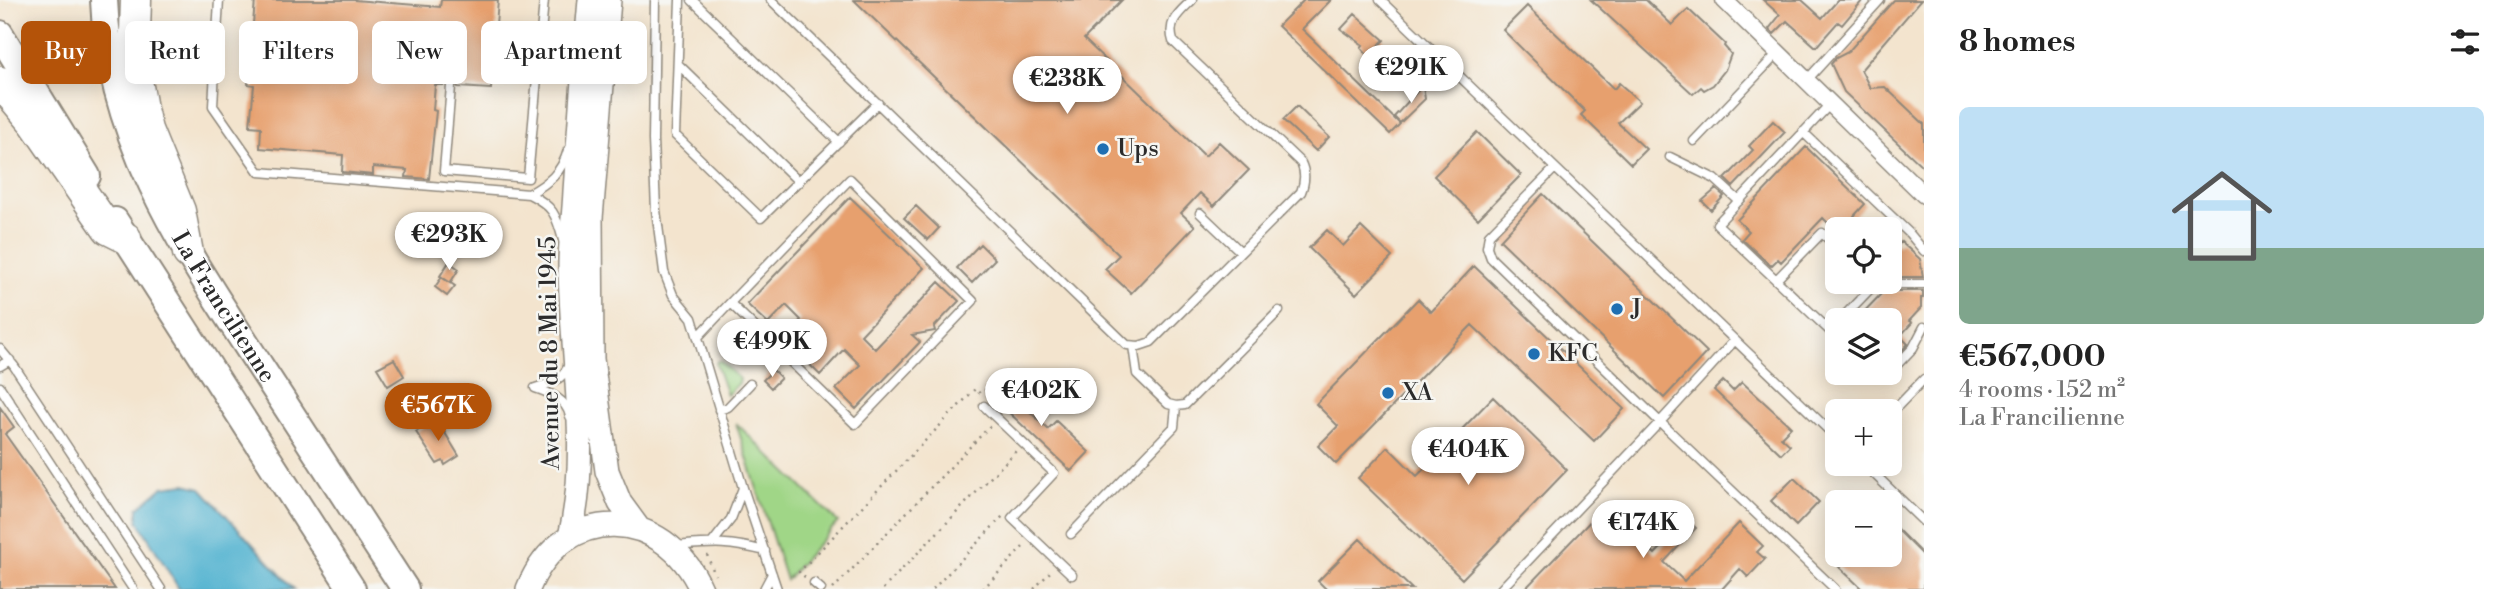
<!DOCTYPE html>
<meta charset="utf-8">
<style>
:root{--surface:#fff;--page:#f6f6f6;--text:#222;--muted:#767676;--accent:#b45309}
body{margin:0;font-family:"Libre Bodoni",serif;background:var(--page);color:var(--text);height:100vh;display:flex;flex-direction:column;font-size:26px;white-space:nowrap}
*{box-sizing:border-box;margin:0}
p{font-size:23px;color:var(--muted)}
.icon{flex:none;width:38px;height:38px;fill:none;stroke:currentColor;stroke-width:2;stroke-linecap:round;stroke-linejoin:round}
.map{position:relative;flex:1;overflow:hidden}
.sheet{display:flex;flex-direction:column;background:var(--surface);width:595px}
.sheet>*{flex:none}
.guide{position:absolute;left:21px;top:21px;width:665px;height:63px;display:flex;gap:14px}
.fabs{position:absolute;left:1825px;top:217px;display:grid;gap:14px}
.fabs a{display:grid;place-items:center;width:77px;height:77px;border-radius:10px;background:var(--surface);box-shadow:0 4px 18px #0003;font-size:35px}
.price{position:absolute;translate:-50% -60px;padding:0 16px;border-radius:24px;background:#fff;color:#222;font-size:23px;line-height:46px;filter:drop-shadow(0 2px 4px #0008)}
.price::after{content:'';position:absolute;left:50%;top:42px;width:21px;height:16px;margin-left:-10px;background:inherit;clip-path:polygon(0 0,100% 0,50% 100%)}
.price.on{background:var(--accent);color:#fff}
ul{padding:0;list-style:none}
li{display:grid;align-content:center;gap:14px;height:371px;padding:0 35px}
li span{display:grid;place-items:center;height:217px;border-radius:10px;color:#555}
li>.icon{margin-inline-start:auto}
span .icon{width:126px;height:126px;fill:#fffc;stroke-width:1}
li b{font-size:30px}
h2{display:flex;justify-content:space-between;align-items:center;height:84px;padding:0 35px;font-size:30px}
.pill{padding:0 24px;border-radius:10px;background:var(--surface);box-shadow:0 4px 18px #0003;font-size:24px;line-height:63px}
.pill.on{background:var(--accent);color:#fff}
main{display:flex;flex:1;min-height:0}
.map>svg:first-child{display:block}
.green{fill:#a0d687;stroke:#668059;stroke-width:2}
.water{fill:#51b2d0;stroke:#3e6e7e;stroke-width:2}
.building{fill:#e7a06e}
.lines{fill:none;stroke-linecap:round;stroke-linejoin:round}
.service-casing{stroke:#8f887c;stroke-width:11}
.minor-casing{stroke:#8f887c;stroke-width:19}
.secondary-casing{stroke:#8f887c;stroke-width:26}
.trunk-casing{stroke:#8f887c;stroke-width:30}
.motorway-casing{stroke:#8f887c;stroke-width:33}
.path{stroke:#8f887c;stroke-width:2.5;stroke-dasharray:2 5;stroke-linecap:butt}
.service{stroke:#fff;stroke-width:8}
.minor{stroke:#fff;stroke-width:16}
.secondary{stroke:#fff;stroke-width:23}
.trunk{stroke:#fff;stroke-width:26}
.motorway{stroke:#fff;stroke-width:30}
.poi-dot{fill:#1f6fb2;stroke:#f6f6f2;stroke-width:2.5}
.labels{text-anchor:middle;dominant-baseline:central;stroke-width:5;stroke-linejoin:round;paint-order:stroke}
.poi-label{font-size:24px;fill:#2b2b2b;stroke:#f6f6f2;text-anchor:start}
.street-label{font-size:24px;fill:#2b2b2b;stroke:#f6f6f2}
</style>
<main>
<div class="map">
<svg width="1924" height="589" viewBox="0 0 1924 589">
<rect width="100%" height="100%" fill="#f6f6f2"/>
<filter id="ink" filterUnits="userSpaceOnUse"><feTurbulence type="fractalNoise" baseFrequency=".0143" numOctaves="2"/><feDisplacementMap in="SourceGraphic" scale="14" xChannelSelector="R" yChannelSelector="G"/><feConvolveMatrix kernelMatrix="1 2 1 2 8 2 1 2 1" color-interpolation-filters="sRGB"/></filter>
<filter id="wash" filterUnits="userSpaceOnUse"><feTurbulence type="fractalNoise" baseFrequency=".00686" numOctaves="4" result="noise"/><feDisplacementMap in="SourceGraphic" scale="28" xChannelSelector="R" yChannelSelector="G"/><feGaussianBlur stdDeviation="1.57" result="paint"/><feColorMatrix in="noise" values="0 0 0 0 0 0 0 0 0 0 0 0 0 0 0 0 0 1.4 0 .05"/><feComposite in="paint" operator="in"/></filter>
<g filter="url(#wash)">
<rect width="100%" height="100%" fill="#f3e4ce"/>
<path class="green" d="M717 361H721L740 379 739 383 727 395 716 364Z
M736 423 838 522 786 580Z"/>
<path class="water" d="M185 484 201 488 294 589H179L138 521V508L163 487Z"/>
<g id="blocks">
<path class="building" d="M255 0H354L440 7 441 0H498L491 89 458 87 455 81 451 79 444 85H435L433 110 436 111 429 179 406 177 407 170 373 167V175L342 172 343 155 260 148 261 127 250 126 254 85 248 84Z
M854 0H1122L1084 39 1205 156 1219 142 1249 170 1214 206 1200 193 1181 213 1195 226 1131 293 1105 269 1119 255Z
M1304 0H1331L1302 29 1400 124 1390 134 1278 26Z
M1591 0H1646L1672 25 1688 9 1725 44 1724 46 1731 54 1725 70 1713 85 1704 90 1701 87 1693 94Z
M1763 0H1802L1822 18 1838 0H1863L1842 25 1838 22 1816 47 1787 21 1774 34 1769 29 1780 15Z
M1894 0H1921L1861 70 1870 88 1885 87 1924 124V168L1844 92 1831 64 1836 58 1848 52Z
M1527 6 1614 89 1619 83 1640 102 1618 123 1646 149 1631 164 1581 115 1585 111 1503 30Z
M1355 14 1384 40 1368 56 1361 48 1363 45 1341 29Z
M1423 85 1425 99 1400 123 1394 117Z
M1297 106 1329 137 1316 151 1283 120Z
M1773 121 1785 132 1733 187 1725 179 1753 150 1749 146Z
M1477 132 1521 175 1478 219 1434 176Z
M1806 147 1865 204 1854 216 1868 229H1834L1823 218 1781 262 1778 259 1771 266 1742 239 1749 231 1737 220Z
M1716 189 1724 196 1711 210 1702 201Z
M1543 194 1707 352 1664 398 1500 240Z
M850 197 924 268 861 335 875 349 939 282 959 301 934 327 935 331 912 335 920 342 856 409 836 389 860 365 844 349 820 375 783 338 801 320 786 305 768 324 747 304Z
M916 206 939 228 928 240 904 218Z
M1361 227 1392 257 1356 294 1309 248 1327 230 1343 246Z
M1890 239 1897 246 1901 242 1920 259 1923 277H1890Z
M980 244 995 259 972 283 957 268Z
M449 262 459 269 450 283 440 276Z
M1474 266 1624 409 1594 441 1472 325 1336 464 1318 446 1338 426 1316 404 1418 299 1431 312Z
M442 277 455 286 447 296 435 287Z
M1884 291H1923V298H1921V308L1909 321 1912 323 1900 336 1908 344 1890 363V320H1856Z
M394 359 404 376 388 386 377 368Z
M773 370 781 378 771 388 763 380Z
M996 379 1048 429 1056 421 1089 452 1071 471 985 390Z
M1723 381 1733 391 1742 382 1791 427 1781 437 1790 445 1781 454 1714 390Z
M1493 397 1567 470 1462 579 1358 478 1388 447 1417 476Z
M0 407 14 427 5 434 115 589H0Z
M436 418 459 456 445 465 443 461 437 464 416 432Z
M1794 478 1819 502 1796 526 1771 501Z
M1605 506 1655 554 1688 520 1696 528 1664 562 1684 581 1739 523 1763 546 1757 552 1765 559 1748 577 1740 569 1722 589H1525Z
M1890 522 1924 556V589H1862L1839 567 1851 555H1890Z
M1360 539 1387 565 1412 589H1326L1318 581Z"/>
</g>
</g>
<g filter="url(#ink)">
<use href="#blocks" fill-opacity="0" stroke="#8f887c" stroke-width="2"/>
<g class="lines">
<defs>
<path id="service" d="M219 0 213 106 259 172 529 194C553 206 556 214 563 240
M655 0 653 140 656 210 664 272 673 295 692 318 743 488 777 589
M680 0 675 135 761 218 878 103
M692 0 839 142
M771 0 1127 345 1139 346 1151 342 1301 192C1305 182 1306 173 1301 163L1173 41C1167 21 1179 13 1192 0
M1380 0 1838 439
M678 64 799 182
M1807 80 1880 0
M451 86 444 171 528 178 544 0
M1831 103 1717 224 1830 331 1838 323
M1803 132 1909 233 1924 251
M1694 141 1779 52
M1670 157 1715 179 1739 201
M1555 168 1489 235 1487 247 1491 258 1660 422 1735 340
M529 194C548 183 562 173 568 150
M1200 213 1241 252
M1776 280 1822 233 1838 248
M1872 282 1875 284H1924
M1840 320 1875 284
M698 337 730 303 855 424 973 301 850 179 730 303
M1133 346 1137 374 1168 404 1176 406 1185 405 1279 311
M0 349 14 366 161 589
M569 364C564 380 549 384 535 388 550 393 566 399 570 416
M0 366 10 360
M1890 372 1913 348 1924 327
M0 387 133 589
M984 406 1054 473 1012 518 1072 575
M1898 406 1924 379
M719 410 728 407 750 384
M1864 464 1924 522
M1071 534 1174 427 1176 406
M713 542 731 519 743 488
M674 546C713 543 726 541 765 551
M814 583 821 589
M764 589 772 574
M1501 589 1660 422 1835 589"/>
<path id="minor" d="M1724 0 1924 195"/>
<path id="secondary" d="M609 0 591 218 592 359 607 471 620 503 639 529
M570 537C591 448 571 356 570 266 570 241 574 216 575 191 579 128 584 64 590 0
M528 589C563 502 664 506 701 589"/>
<g id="trunk">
<path id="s1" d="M104 0C109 141 186 252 260 366 308 440 357 514 405 589"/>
<path d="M0 34 87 176"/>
<path d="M115 221 352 589"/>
</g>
<path id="motorway" d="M136 0 134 64 142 109 147 130 180 211 188 253
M0 82 35 124 108 229 126 238"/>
</defs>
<use href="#service" class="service-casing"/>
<use href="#minor" class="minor-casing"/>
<use href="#secondary" class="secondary-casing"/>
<use href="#trunk" class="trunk-casing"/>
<use href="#motorway" class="motorway-casing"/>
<path class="path" d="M707 555 715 575
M805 577 799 572 975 389 983 396
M833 589 991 425
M883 589 1017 450
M933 589 1003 516
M983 589 1024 546
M1034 589 1051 571"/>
<use href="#service" class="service"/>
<use href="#minor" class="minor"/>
<use href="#secondary" class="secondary"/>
<use href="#trunk" class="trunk"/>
<use href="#motorway" class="motorway"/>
</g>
</g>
<g class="poi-dot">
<circle cx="1103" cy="149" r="7"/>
<circle cx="1617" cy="309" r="7"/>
<circle cx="1534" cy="354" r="7"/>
<circle cx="1388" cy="393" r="7"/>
</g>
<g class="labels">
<g class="poi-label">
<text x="1117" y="149">Ups</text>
<text x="1631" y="309">J</text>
<text x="1548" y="354">KFC</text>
<text x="1402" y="393">XA</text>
</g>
<g class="street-label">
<text stroke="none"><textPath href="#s1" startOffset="334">La Francilienne</textPath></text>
<text transform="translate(550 353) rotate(-91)">Avenue du 8 Mai 1945</text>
</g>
</g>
</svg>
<div class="fabs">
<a><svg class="icon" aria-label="locate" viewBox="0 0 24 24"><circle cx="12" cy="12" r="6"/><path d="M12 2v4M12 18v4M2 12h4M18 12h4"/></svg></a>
<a><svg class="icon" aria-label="layers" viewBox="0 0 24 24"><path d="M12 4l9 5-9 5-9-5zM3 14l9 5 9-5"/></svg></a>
<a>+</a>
<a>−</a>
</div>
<b class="price" style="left:1411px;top:105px">€291K</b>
<b class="price" style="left:1067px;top:116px">€238K</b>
<b class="price" style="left:449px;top:272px">€293K</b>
<b class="price" style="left:772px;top:379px">€499K</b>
<b class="price" style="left:1041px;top:428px">€402K</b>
<b class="price on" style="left:438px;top:443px">€567K</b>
<b class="price" style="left:1468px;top:487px">€404K</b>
<b class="price" style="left:1643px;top:560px">€174K</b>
<div class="guide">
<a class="pill on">Buy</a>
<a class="pill">Rent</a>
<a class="pill">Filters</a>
<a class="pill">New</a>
<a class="pill">Apartment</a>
</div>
</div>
<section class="sheet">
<h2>8 homes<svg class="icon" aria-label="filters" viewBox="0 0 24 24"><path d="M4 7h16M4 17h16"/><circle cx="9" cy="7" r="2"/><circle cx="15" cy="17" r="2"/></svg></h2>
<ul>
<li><span style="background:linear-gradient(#bfe0f5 65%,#7fa58c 0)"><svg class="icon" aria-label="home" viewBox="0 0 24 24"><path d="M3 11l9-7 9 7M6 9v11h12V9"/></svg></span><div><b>€567,000</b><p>4 rooms · 152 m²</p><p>La Francilienne</p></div></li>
</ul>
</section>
</main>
